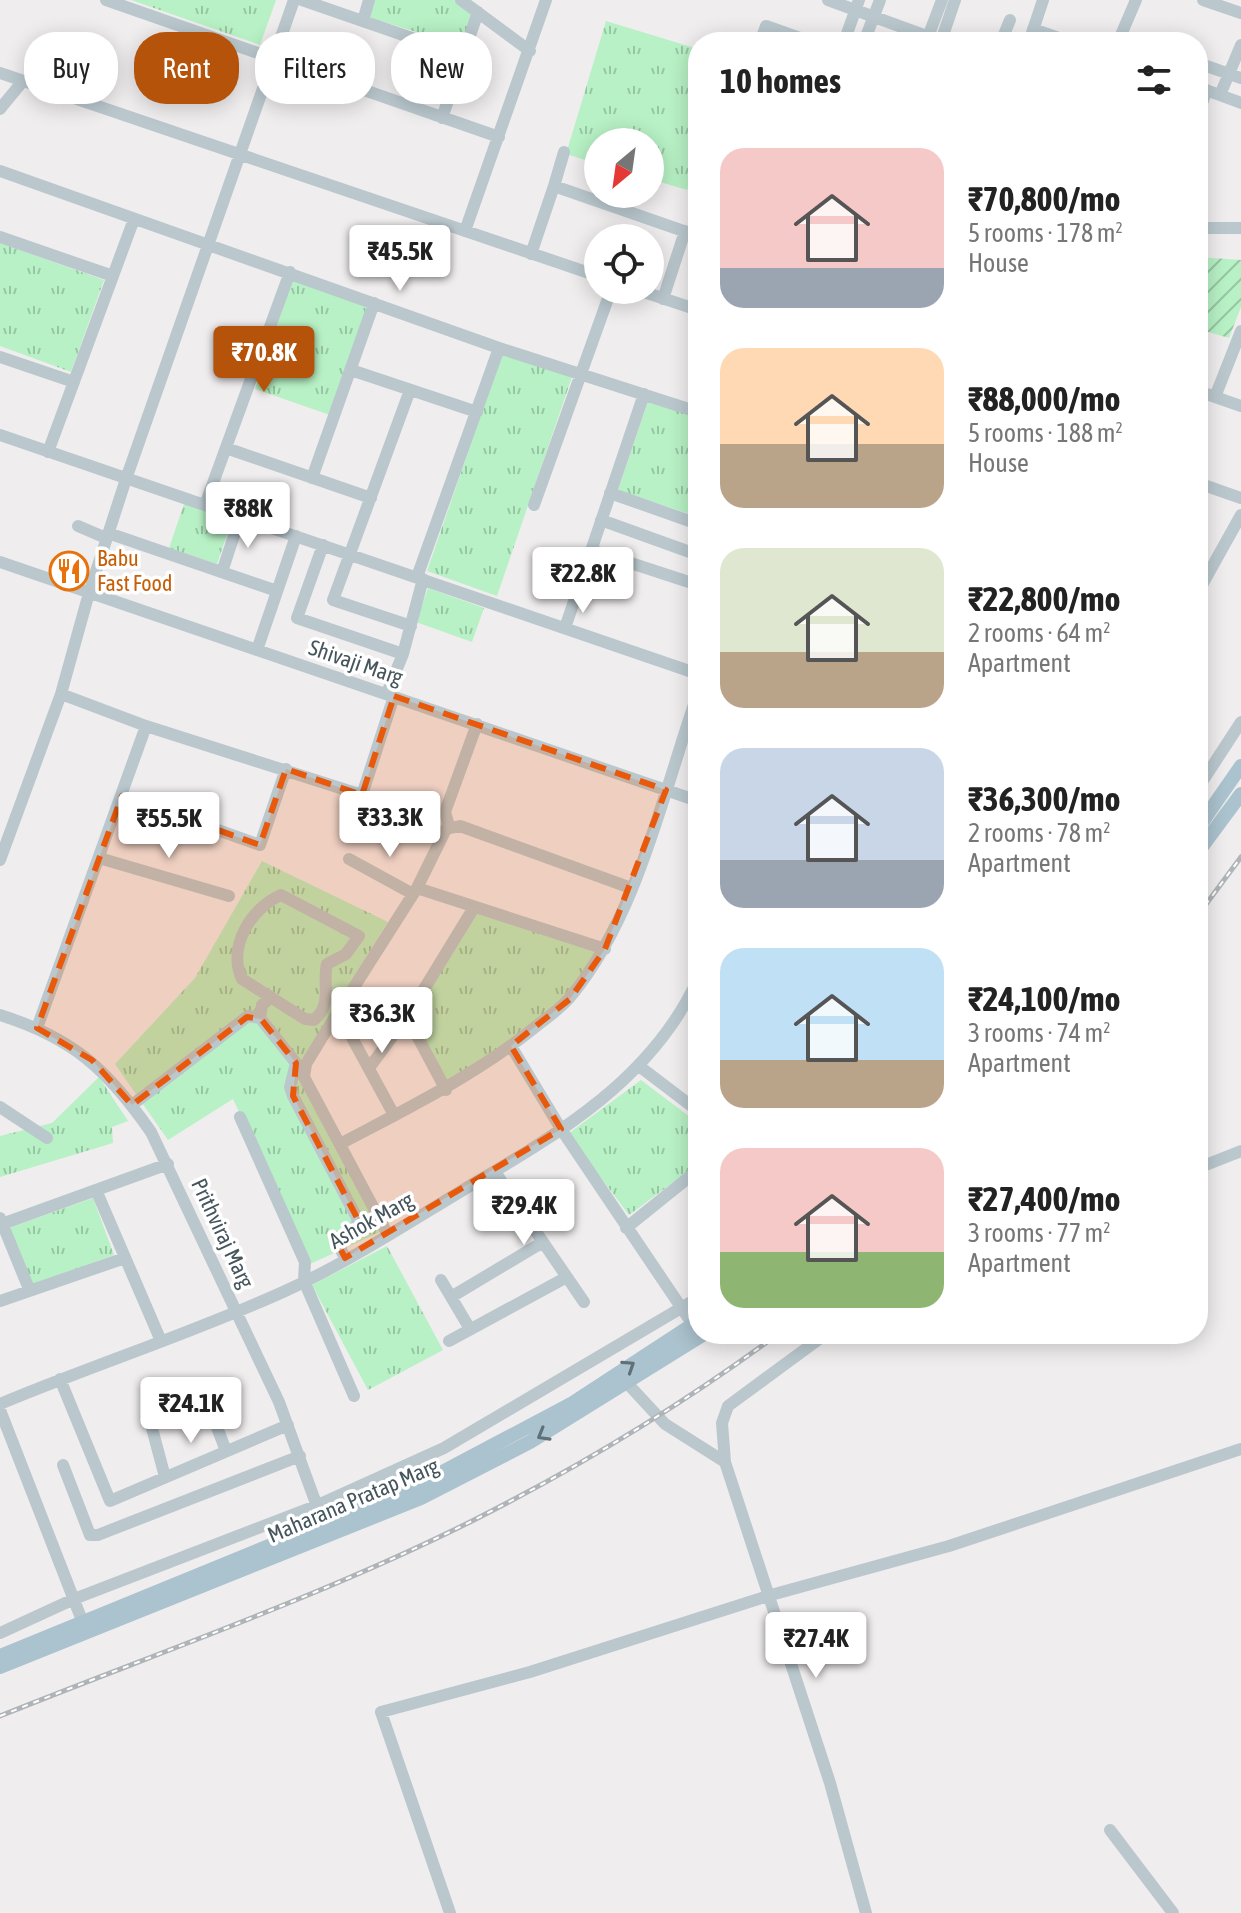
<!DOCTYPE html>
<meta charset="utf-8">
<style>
:root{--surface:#fff;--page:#f2f2f2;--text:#222;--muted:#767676;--accent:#b45309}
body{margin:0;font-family:"Asap Condensed",sans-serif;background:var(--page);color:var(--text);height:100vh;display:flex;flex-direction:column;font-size:30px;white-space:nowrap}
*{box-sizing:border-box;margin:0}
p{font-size:26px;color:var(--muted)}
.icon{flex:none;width:44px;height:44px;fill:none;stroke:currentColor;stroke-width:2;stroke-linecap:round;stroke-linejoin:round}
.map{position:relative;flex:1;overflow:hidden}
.sheet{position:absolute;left:688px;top:32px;width:520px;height:1312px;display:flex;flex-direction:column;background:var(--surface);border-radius:32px;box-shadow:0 4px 20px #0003}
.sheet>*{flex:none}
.top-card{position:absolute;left:24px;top:32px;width:544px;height:72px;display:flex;gap:16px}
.needle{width:52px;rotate:209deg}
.tools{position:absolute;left:584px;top:128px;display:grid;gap:16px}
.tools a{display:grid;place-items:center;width:80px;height:80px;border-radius:50%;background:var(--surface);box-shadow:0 4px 20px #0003;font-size:40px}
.price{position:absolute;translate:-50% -68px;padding:0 18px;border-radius:8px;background:#fff;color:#222;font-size:26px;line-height:52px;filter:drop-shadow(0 2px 4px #0008)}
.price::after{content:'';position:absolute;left:50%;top:48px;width:24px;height:18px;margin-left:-12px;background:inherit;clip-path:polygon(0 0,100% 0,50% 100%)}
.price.selected{background:var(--accent);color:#fff}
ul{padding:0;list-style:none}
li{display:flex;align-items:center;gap:24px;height:200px;padding:0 32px}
li span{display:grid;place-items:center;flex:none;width:224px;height:160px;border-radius:24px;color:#555}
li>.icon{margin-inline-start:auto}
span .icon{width:96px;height:96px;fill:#fffc;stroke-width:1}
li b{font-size:34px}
h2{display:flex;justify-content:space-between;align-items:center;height:96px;padding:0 32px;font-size:34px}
.chip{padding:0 28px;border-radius:32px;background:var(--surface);box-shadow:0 4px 20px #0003;font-size:28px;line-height:72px}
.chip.selected{background:var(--accent);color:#fff}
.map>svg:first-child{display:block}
.grass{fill:url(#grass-tufts)}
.garden{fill:url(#garden-furrows)}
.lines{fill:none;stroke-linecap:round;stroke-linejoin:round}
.minor{stroke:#bac8ce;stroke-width:12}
.major{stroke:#abc3ce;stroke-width:14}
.rail-casing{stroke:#afb4b8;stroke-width:5}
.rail{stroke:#fff;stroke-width:2;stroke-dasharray:6;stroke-linecap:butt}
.oneway{stroke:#5e7078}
.marked{fill:#e8590c;fill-opacity:0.2;stroke:#e8590c;stroke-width:6;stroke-dasharray:16 10;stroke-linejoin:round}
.labels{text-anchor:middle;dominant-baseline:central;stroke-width:7;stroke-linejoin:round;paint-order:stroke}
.food-label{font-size:22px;fill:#c56008;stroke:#fff;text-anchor:start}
.street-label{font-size:22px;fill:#44555c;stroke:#fff}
</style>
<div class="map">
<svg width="1241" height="1913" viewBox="0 0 1241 1913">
<defs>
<pattern id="grass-tufts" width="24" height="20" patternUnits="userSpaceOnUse" patternTransform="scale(2)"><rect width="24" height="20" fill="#b8f1c5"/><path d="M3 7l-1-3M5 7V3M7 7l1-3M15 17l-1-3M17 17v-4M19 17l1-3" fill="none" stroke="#97c6a3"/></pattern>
<pattern id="garden-furrows" width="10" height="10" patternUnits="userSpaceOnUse" patternTransform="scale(2)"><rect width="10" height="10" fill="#b8f1c5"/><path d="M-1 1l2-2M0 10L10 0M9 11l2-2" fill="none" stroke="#97c6a3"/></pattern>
</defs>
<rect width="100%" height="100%" fill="#f0edee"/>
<path class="grass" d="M131 0H276L260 45Z
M373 0H454L472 13 462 46 368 17Z
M606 21 698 49V153L687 190 650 179V142H598V164L566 154Z
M0 243 104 280 71 372 0 346Z
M293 279 368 305 330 415 255 389Z
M502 354 572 377 497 596 427 571Z
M648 401 698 418V517L618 490Z
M184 504 232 520 217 564 169 548Z
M428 588 484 608 472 642 416 622Z
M262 861 388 922 308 1050 301 1068 380 1232 310 1264 233 1099 168 1140 115 1064 195 978Z
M476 912 599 951 567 998 448 1085 413 1016Z
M99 1077 128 1121 112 1127 113 1143 0 1177V1136L52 1123Z
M641 1080 698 1123V1164L629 1215 568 1134Z
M93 1198 114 1255 31 1285 9 1228Z
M387 1246 443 1350 368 1390 312 1285Z"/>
<path class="garden" d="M1198 257 1241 260V307L1229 338 1198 329Z"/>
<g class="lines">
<path class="minor" d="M106 0 499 137
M302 0 464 56
M461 0 530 51
M828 0 943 42
M1203 0 1241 13
M363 21 369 0
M1033 29 1070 42
M1120 36 1138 42
M928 37 942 0
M941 41 955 0
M760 42 766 26 811 42
M844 42 859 0
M864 42 880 0
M1001 42 1010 20
M1029 42 1043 0
M1118 42 1136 0
M1198 63 1241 78
M0 73 598 276
M1198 87 1241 103
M1220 95 1241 45
M0 109 23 81
M1198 113 1207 90
M442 118 478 12
M0 171 499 348 698 412
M554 186 564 152
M1198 228H1241
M465 231 546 0
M0 237 113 276
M531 254 554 186 698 236
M638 290 698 310
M663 299 685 231
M0 357 74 382
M351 370 477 412
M410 390 333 600 411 626
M1198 391 1241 406
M1215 397 1241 331
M0 435 698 674
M226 448 371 498
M48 452 134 219
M312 478 374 303
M1198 483 1241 498
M610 493 698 524
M205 505 290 272
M534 505 611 290
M601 520 698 555
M78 526 106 538
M108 533 277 591
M323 545 297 618 403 654
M591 550 698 585
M0 562 698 801
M222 572 240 517
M417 577 499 348
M1198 592 1241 515
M565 628 644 394
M257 650 296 536
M387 693 403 654 423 579
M61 694 146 726 362 795 394 696
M1198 788 1241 722
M122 796 260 845 286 769
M449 826 445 812 477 724
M99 858 229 896
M349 859 413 894
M0 860 61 694 89 593 126 479 294 0
M417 888 605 949
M281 895 359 936 346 954 327 964C322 985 333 1004 314 1020L305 1019 242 979C227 947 251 908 281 895Z
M338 1012 394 1115
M0 1015C73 1038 107 1069 151 1132L279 1402 326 1531
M260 1018 296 1063 290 1087 293 1096 358 1220 354 1232 335 1238 345 1258
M37 1028 146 726
M511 1046 561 1129 693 1325
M639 1066 698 1111
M369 1068 407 1017
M446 1090 407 1017 473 909
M132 1105 248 1016 260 1018 262 1005 271 997
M0 1107 47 1138
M240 1117 305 1262 304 1281 354 1396
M340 1144C408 1108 474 1076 534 1028 546 1018 562 1008 571 996 638 915 663 792 698 693
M1198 1168 1241 1151
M495 1172 584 1302
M96 1190 161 1341
M0 1218 29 1289
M2 1224 168 1164
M626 1228 698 1170
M388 1235 304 1077 306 1064 323 1036 417 888 446 829 460 826 631 888
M441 1280 470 1329
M451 1297 543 1242
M0 1301 125 1258
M826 1334 728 1406 722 1423 725 1462 830 1783 866 1913
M449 1341 567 1277
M60 1379 110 1501 288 1425
M627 1383 665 1424 725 1462
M0 1404C93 1365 190 1334 283 1292 347 1263 408 1223 468 1187 560 1133 652 1079 698 979
M0 1410 83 1623
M63 1465 90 1535H98L300 1456
M165 1477 149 1417 204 1393 226 1451
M0 1633 74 1599 318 1505 444 1448 698 1298
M1110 1830 1173 1913
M450 1913 381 1712 530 1672 771 1595 949 1546 1241 1449"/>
<path class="major" d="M1198 828 1241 766
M1198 852 1241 794
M0 1656 418 1485 571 1404 698 1321
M0 1667 421 1498 530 1442 704 1334"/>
<defs>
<path id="rail" d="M1198 915 1241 857
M0 1716C157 1653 320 1597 472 1521 579 1467 682 1405 778 1334"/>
</defs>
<use href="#rail" class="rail-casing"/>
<use href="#rail" class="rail"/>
</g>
<defs><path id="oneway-chevron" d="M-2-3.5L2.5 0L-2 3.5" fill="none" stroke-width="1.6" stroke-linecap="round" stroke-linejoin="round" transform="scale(2)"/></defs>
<g class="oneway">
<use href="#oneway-chevron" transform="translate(629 1366) rotate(-33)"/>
<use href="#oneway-chevron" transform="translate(543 1435) rotate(150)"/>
</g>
<path class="marked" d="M394 696 666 790 605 949 570 999 511 1046 561 1129 345 1258 335 1238 365 1233 293 1096 296 1063 261 1019 247 1017 132 1105 92 1060 37 1028 122 796 260 845 286 769 362 795Z"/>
<defs>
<symbol id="restaurant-ring" viewBox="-11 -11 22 22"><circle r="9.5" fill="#fff" stroke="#e8710a" stroke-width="1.5"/><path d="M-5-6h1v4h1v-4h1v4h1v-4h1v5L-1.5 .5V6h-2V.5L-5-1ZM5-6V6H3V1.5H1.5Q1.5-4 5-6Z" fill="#e8710a"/></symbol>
</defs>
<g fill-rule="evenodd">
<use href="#restaurant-ring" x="47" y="549" width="44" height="44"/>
</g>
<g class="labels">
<g class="food-label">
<text x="97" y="558">Babu<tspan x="97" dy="25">Fast Food</tspan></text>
</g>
<g class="street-label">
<text transform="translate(356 662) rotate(19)">Shivaji Marg</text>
<text transform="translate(371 1220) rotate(-29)">Ashok Marg</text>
<text transform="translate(223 1233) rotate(65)">Prithviraj Marg</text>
<text transform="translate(353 1500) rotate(-23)">Maharana Pratap Marg</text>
</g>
</g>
</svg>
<div class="tools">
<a><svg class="needle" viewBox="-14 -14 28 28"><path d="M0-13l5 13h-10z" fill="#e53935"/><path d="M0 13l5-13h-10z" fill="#767676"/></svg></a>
<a><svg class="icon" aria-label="locate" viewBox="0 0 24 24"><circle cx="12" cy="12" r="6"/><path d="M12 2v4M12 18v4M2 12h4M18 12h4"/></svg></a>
</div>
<b class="price" style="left:400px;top:293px">₹45.5K</b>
<b class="price selected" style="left:264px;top:394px">₹70.8K</b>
<b class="price" style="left:248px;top:550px">₹88K</b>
<b class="price" style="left:583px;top:615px">₹22.8K</b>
<b class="price" style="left:390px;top:859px">₹33.3K</b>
<b class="price" style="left:169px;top:860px">₹55.5K</b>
<b class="price" style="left:382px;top:1055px">₹36.3K</b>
<b class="price" style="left:524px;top:1247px">₹29.4K</b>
<b class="price" style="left:191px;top:1445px">₹24.1K</b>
<b class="price" style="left:816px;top:1680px">₹27.4K</b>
<div class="top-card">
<a class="chip">Buy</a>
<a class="chip selected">Rent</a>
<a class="chip">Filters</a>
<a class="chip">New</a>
</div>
<section class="sheet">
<h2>10 homes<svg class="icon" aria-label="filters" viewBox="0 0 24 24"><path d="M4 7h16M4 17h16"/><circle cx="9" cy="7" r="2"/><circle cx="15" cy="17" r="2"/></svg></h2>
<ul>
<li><span style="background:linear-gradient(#f6c9c9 75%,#9aa5b1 0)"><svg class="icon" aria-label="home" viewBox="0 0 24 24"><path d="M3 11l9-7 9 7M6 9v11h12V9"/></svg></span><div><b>₹70,800/mo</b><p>5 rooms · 178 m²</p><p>House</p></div></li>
<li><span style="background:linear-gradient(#ffd9b3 60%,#b9a48a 0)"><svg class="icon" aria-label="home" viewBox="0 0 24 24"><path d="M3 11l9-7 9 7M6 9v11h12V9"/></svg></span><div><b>₹88,000/mo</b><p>5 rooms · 188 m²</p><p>House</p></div></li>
<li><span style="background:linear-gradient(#dfe7d0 65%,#b9a48a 0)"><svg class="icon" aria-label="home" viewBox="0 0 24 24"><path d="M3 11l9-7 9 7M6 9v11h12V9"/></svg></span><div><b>₹22,800/mo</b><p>2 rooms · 64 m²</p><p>Apartment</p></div></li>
<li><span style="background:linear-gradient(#c9d6e8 70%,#9aa5b1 0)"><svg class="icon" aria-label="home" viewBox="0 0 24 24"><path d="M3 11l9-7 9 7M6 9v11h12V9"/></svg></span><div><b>₹36,300/mo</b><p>2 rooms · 78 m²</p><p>Apartment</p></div></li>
<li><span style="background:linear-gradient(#bfe0f5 70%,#b9a48a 0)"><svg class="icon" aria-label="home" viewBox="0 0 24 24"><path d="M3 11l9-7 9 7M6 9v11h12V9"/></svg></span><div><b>₹24,100/mo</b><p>3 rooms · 74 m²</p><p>Apartment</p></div></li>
<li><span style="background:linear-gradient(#f6c9c9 65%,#8fb573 0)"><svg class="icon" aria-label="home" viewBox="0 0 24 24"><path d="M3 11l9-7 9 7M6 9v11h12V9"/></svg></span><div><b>₹27,400/mo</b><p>3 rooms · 77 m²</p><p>Apartment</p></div></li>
</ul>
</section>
</div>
